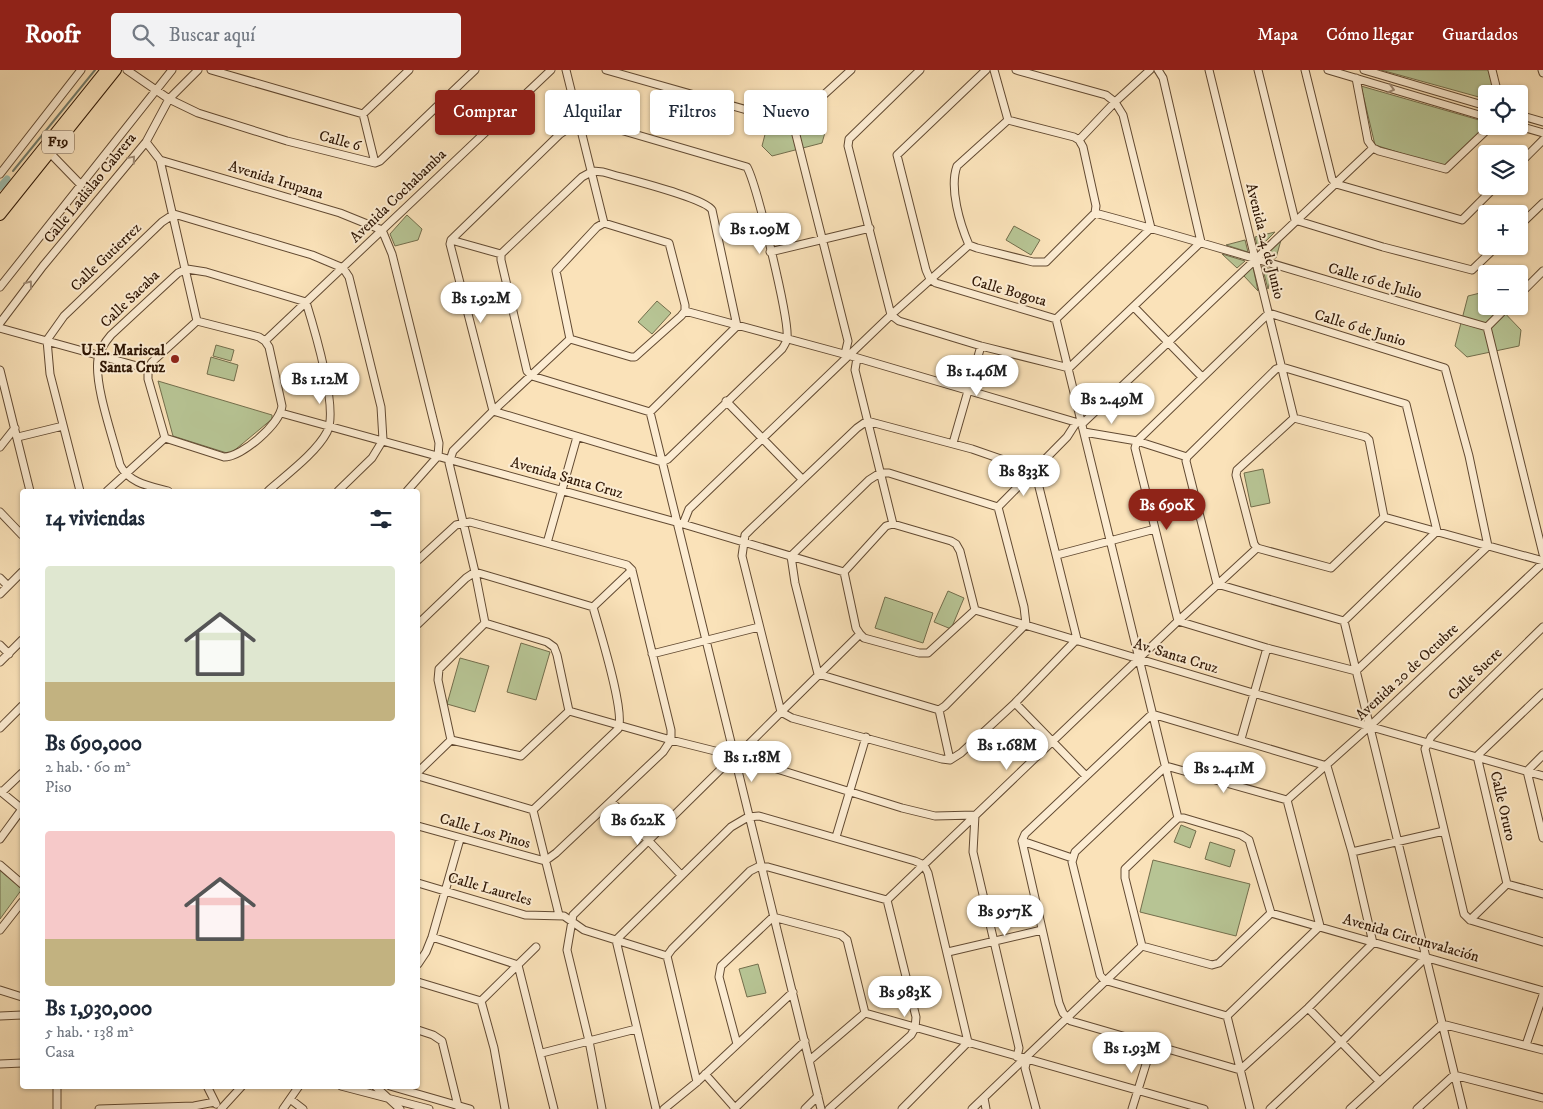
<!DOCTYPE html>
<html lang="es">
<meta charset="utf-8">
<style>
:root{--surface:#fff;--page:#f2f2f3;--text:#1f2937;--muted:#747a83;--accent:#8f2418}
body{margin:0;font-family:"IM FELL DW Pica",serif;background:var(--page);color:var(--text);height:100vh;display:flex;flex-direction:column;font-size:19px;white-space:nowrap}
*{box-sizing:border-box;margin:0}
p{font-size:16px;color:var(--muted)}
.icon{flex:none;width:28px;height:28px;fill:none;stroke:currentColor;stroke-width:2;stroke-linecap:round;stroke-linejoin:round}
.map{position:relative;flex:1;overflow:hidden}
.drawer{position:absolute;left:20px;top:419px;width:400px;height:600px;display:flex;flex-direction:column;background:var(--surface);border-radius:5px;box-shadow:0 1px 4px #0004}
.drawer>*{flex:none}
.guide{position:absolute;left:435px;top:20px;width:475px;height:45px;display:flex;gap:10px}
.buttons{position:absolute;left:1478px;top:15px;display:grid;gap:10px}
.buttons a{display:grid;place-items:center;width:50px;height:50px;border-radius:5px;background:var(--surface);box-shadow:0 1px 4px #0004;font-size:25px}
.price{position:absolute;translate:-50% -42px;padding:0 11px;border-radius:18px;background:#fff;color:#222;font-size:16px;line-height:32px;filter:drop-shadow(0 1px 2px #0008)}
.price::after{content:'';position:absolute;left:50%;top:30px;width:15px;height:11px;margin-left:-8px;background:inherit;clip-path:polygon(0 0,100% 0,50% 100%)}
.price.current{background:var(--accent);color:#fff}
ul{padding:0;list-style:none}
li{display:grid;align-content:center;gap:10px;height:265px;padding:0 25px}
li span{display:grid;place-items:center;height:155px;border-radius:5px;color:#555}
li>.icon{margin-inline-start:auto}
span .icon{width:90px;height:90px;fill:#fffc;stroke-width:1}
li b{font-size:21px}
h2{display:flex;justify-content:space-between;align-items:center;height:60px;padding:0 25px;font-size:21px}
.tag{padding:0 18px;border-radius:5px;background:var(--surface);box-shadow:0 1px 4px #0004;font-size:18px;line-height:45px}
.tag.current{background:var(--accent);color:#fff}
header{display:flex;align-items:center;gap:30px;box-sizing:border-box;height:70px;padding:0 25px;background:var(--accent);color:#fff}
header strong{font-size:24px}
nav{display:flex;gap:28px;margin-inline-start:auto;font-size:18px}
.search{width:350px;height:45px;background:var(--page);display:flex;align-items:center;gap:12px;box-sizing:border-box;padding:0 18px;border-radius:5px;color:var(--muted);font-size:19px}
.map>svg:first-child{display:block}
.green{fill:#b7c494;stroke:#736e4c}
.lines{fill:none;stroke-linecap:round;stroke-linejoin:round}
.stream{stroke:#727b6b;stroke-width:2}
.canal{stroke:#9ebeaf;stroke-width:7}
.minor-casing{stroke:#624a32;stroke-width:9}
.highway-casing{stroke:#2f1705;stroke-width:12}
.minor{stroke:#fcecd2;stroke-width:7}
.highway{stroke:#fae2b9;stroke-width:10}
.oneway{stroke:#a08c76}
.poi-dot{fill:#8f2418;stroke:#fcecd2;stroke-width:2}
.labels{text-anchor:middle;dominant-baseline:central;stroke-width:4;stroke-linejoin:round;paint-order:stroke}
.shield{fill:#fcecd2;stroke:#6c5742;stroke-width:1}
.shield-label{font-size:14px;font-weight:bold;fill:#2f1705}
.street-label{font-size:15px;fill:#2f1705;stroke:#fcecd2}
.poi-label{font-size:15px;font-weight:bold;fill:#2f1705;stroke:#fcecd2;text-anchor:end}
</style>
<header>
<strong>Roofr</strong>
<div class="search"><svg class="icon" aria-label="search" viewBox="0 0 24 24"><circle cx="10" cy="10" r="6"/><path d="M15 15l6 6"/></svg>Buscar aquí</div>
<nav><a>Mapa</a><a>Cómo llegar</a><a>Guardados</a></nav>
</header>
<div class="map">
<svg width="1543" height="1039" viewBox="0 0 1543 1039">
<rect width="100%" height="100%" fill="#fae2b9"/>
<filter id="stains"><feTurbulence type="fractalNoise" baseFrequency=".004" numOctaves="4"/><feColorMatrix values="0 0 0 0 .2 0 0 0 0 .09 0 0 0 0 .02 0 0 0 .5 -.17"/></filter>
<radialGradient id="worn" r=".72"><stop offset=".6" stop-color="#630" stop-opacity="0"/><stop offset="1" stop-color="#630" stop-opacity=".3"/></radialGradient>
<path class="green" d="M1381 0H1489L1495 24H1486V29Z
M1361 16 1486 52V55L1445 97 1375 75Z
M790 22 826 59 822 73 772 86 762 76 775 26Z
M407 145 422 159 418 170 395 176 390 164Z
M1014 156 1040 170 1031 185 1006 170Z
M1275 162 1258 179 1255 167Z
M1245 170 1248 182 1226 175Z
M1281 170 1276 188 1265 186Z
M1222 184 1245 191 1237 198Z
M1262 196 1273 200 1268 219Z
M1253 197 1258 221 1244 206Z
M1484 222 1486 225V236H1498L1521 260 1519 276 1467 287 1455 276 1468 226Z
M657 231 671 243 652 264 638 252Z
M216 275 234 280 231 291 213 286Z
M211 287 238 295 234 311 207 304Z
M158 311 272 345V349L230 384 173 366Z
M1263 399 1270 433 1251 437 1244 403Z
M948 521 964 528 951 559 934 552Z
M885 527 933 543 923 573 875 558Z
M521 573 550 582 536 630 507 622Z
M460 588 489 596 475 642 447 634Z
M1181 755 1196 761 1190 778 1174 772Z
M1210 772 1235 780 1230 797 1205 789Z
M1153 790 1250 814 1236 866 1140 842Z
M0 800 22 819 0 849Z
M758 894 766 923 747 927 739 899Z"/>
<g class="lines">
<path class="stream" d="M13 101 95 0"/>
<path class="canal" d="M0 117 7 109"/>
<defs>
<path id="minor" d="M127 0 169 29 198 43 287 71 375 93 380 91 475 0
M211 0 363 44 409 0
M566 0 604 153
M606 0 793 53 851 0
M920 0 849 69 848 76 891 245 899 251 981 276 1069 298 1201 172 1163 8 1158 0
M986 0 897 85 926 200 930 209 936 213 1056 249
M994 0 1008 50
M1016 0 1106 25 1115 32 1123 45 1151 158 1056 249
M1209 0 1294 348
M1258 0 1295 150 1383 177 1472 200 1497 176
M1305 0 1332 109 1336 114 1462 150 1496 116
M1328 0 1486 47
M1364 0 1486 36
M1492 0 1498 24
M1542 0 1543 3
M1356 8 1368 71 1373 78 1379 81 1446 99 1491 56
M363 44 375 93
M1519 45 1543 52
M1008 50 1074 67 1079 70 1083 77 1096 136 1095 143 1046 192H1033L977 178 969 175C960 154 949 118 957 96Z
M793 53 848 271 845 284
M1519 56 1543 63
M1079 70 1115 32 1150 0
M146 72 160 90 197 251
M50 83 81 115
M160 90 340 143 382 160 392 184 439 373 438 386 407 421
M1519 94 1543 70
M593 101 603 102C622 108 704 127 712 140L737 256 650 342 532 306 527 301 501 190V184L582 107Z
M0 104 81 0
M1095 143C1226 178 1356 220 1487 257
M604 153 669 173 685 235V241L681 246 635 287H631L570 269 556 201 597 157Z
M1519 156 1543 133
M451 170 501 184
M770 182 870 158
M0 217 172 0
M1519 225 1543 201
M1134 237 1202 307
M685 241 851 286 1082 354 1373 78
M1269 243 1445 298 1469 386 1488 476 1356 601 1267 578 1178 551 1135 378 1137 371Z
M1056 249 1178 748
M197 251 259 267 265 271 269 277 282 336C280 354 242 387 224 387L165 368 148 309V299L152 292Z
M0 253 43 196 146 72 169 29 198 0
M1487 257 1543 484
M1487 257 1508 236
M0 258 148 299
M265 271 551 0
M857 288 855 300 893 454
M1282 297 1406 334 1437 461 1344 551 1217 514 1186 391 1187 387 1276 299Z
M0 300 30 421
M726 331 802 409
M650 342 821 1039
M281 343 683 454 844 502
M1294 348 1366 367 1369 370 1384 447 1331 498 1257 478 1254 474 1236 405 1237 400Z
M1084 362 1137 371 1187 387
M18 367 63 356
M953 373 981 276
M0 377 15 358
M80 421 50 304 47 270 64 246 162 152 174 144 312 185 343 198 349 207 381 337 383 370 372 388 338 421
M107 421 165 368
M168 421C149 416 129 413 120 395 113 367 94 315 98 289 100 279 105 272 111 265L178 203 187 199 206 202 306 232C314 258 339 340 327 362 316 383 286 405 268 421
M998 437 1067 367 1076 353
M0 442 22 465
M1384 447 1543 491
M683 454 689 439 891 245 969 175
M893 454 951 471 956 474 960 481 975 540 928 583H919L864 568 860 564 856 558 844 502 886 456Z
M547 473 577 367
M1057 485 1155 459
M418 490 456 455 470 452 627 495 632 500 671 660V670L663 682 556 783 545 791 418 756
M0 508 8 516
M0 524 22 502
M593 537 632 500
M975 540 1253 623 1543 706
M1344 551 1463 1039
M485 553 475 502 449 393 453 381 493 341 450 174 451 170 560 64 579 51 586 50 747 97C757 116 790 251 787 269 786 273 784 276 782 279L668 389 662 392 493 341 570 269
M485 553 547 572 554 577 557 585 569 641 521 686 451 670 438 610 439 599Z
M418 554 466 508 475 502 593 537C599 559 626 643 618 659L533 740 418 706
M1543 557 1431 667 1425 679 1464 844 1470 850 1543 872
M0 575 9 584
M652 584 759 557
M0 592 22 570
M818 604 939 640 945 636 1026 554 1024 537 998 437
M818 604 795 513 791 486 869 410 880 403H889L998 437
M1543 623 1477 686 1507 814 1543 824
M1015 633 1086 706
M939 640 950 690
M569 641 671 670 735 686 902 738 935 746 975 745
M781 642 860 564
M1152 644 1327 696 1352 782 1373 873 1308 938 1240 1000 1071 951 1063 943 1059 933 1022 771 1025 764Z
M0 658 22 636
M1241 669 1267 578
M733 681 747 676 781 642 792 648 942 689 950 690 961 683 1015 633 1077 569 1035 401 972 379 867 351 857 358 751 459 745 465 742 486 781 642
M1543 685 1527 701 1543 768
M1166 696 1287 730 1320 856 1227 946 1104 910 1100 905 1072 792 1075 782Z
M418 702 451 670
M0 721 22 739
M2 722 22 703
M1287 730 1370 656 1543 493
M611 731 681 805
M533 740 559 845
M975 745 973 782 1019 978 1017 987
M1178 748H1184L1241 765 1249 770 1271 843 1219 893 1212 895 1142 876 1125 808V799Z
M836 767 866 667
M0 769 22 739
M1022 771 1072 788
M1352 782 1444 761
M0 795 22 814
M418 813 525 845 564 846 584 860 667 886
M887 830 1178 551 1257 478
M1271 843 1543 921
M1470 850 1507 814
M0 860 22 832
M432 867 518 895 554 1039
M948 882 1042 860
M418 894 426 882 432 867 460 769
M418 912 481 931 494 978 505 1039
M0 920 22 927
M481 931 536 877
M1308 938 1379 1011
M865 943 1204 1039
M0 946 22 945
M1227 946 1250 1039
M418 960 433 965 442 971 458 1036
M737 974 719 907 721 896 773 847 841 865 847 870 865 943 810 990
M1526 975 1543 925
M542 983 636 959
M1027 990 1025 998 1036 1039
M0 994 22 993
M705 1004 735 1038
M697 1012 667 886 672 879 750 801 760 796 768 797 887 830
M207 1016 216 1034
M341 1016 429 1039
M375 1016 400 1039
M390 1016 470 1039
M984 1028 986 1039
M290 1029 303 1039
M57 1039V1016
M99 1039 194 1036 215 1032
M221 1039 242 1016
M283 1039 299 1016
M602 1039 589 971 567 880 573 845 726 694 736 691
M656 1039 616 870 731 757 748 747 759 746 915 791 924 795 928 803 968 972 902 1039
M664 1039 697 1012 793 922
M734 1039 805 971
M805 1039 818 1026
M829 1039 911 965 915 958 916 947 887 830
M972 1039 1142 876
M1132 1039 1152 975
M1270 1039 1341 972 1426 887
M1350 1039 1442 954 1543 980
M1417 1039 1454 1005 1543 1028"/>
<path id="highway" d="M0 132 106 0
M0 145 116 0"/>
</defs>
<use href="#minor" class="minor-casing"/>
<use href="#highway" class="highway-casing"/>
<use href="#minor" class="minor"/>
<use href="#highway" class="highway"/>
</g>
<defs><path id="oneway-chevron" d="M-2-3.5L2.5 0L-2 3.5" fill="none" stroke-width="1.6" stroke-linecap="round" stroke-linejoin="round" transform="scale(1.25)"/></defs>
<g class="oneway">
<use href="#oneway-chevron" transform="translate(1391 19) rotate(16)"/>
<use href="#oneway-chevron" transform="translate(132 89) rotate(-50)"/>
<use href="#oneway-chevron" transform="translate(29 214) rotate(-53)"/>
</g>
<circle class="poi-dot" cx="175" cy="289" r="5"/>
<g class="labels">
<rect class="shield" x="42" y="60.5" width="32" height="23" rx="4"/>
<g class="shield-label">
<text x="58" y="72">F19</text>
</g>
<g class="street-label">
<text transform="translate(340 71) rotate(15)">Calle 6</text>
<text transform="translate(276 110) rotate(17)">Avenida Irupana</text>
<text transform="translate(90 118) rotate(-51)">Calle Ladislao Cabrera</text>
<text transform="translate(398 126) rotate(-44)">Avenida Cochabamba</text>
<text transform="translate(1265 171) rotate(76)">Avenida 24 de Junio</text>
<text transform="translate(106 187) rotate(-44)">Calle Gutierrez</text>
<text transform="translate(1375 211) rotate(16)">Calle 16 de Julio</text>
<text transform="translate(1009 221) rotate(16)">Calle Bogota</text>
<text transform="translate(130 229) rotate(-44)">Calle Sacaba</text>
<text transform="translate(1360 258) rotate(17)">Calle 6 de Junio</text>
<text transform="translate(567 408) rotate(16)">Avenida Santa Cruz</text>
<text transform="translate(1176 586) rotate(17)">Av. Santa Cruz</text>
<text transform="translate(1407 602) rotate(-43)">Avenida 20 de Octubre</text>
<text transform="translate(1475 604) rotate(-44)">Calle Sucre</text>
<text transform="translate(1503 736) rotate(77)">Calle Oruro</text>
<text transform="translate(485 761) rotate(16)">Calle Los Pinos</text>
<text transform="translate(490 819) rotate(16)">Calle Laureles</text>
<text transform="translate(1411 868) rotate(16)">Avenida Circunvalación</text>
</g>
<g class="poi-label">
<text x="165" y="280">U.E. Mariscal<tspan x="165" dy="17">Santa Cruz</tspan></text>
</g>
</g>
<rect width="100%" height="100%" filter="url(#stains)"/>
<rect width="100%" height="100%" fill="url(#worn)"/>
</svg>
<div class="buttons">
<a><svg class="icon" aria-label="locate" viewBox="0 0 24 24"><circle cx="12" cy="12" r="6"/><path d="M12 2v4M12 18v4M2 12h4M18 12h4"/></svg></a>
<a><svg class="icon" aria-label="layers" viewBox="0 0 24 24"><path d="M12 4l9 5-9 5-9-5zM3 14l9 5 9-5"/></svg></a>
<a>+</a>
<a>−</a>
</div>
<b class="price" style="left:760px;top:185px">Bs 1.09M</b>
<b class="price" style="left:481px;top:254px">Bs 1.92M</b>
<b class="price" style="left:977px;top:327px">Bs 1.46M</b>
<b class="price" style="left:320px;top:335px">Bs 1.12M</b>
<b class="price" style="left:1112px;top:355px">Bs 2.49M</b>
<b class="price" style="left:1024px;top:427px">Bs 833K</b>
<b class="price current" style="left:1167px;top:461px">Bs 690K</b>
<b class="price" style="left:1007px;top:701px">Bs 1.68M</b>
<b class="price" style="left:752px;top:713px">Bs 1.18M</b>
<b class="price" style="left:1224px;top:724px">Bs 2.41M</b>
<b class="price" style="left:638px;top:776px">Bs 622K</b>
<b class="price" style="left:1005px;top:867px">Bs 957K</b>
<b class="price" style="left:905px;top:948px">Bs 983K</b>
<b class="price" style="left:1132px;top:1004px">Bs 1.93M</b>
<div class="guide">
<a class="tag current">Comprar</a>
<a class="tag">Alquilar</a>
<a class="tag">Filtros</a>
<a class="tag">Nuevo</a>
</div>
<section class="drawer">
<h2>14 viviendas<svg class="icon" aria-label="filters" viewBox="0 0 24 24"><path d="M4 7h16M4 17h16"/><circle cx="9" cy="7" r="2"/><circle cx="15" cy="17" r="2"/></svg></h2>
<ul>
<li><span style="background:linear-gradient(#dfe7d0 75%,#c2b280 0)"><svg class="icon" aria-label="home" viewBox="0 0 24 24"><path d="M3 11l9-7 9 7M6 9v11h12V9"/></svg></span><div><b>Bs 690,000</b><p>2 hab. · 60 m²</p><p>Piso</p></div></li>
<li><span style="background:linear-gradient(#f6c9c9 70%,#c2b280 0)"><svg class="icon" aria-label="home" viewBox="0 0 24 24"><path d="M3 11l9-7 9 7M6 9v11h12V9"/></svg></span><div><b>Bs 1,930,000</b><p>5 hab. · 138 m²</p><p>Casa</p></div></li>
</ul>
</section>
</div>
